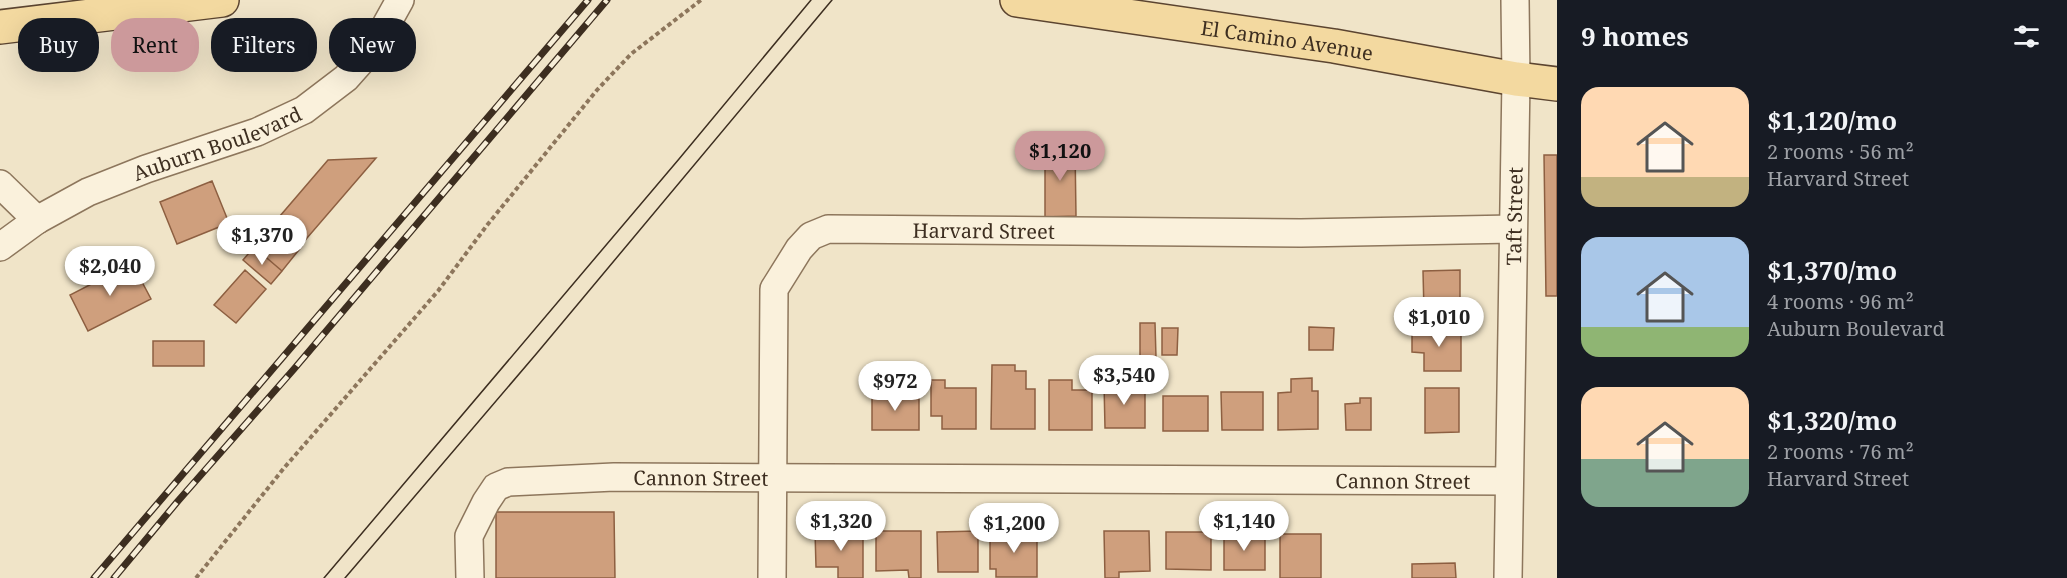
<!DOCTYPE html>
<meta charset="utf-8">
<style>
:root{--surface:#171b24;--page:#242831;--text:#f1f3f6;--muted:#9ea1a6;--accent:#cc999b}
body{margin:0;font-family:"Noto Serif",serif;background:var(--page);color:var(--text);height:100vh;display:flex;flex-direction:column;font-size:22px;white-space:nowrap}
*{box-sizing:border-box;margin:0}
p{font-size:20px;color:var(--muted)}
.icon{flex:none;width:33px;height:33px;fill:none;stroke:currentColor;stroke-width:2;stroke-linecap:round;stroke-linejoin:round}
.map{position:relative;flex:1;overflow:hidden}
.details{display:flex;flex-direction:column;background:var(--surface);width:510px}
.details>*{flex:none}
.top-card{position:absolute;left:18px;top:18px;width:570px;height:54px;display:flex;gap:12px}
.price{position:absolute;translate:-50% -51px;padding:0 14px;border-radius:21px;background:#fff;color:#222;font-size:20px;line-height:39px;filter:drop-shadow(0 2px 3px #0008)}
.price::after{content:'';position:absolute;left:50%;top:36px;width:18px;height:14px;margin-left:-9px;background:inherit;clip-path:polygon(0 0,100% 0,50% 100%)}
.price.selected{background:var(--accent);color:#111}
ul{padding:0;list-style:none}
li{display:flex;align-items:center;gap:18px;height:150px;padding:0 24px}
li span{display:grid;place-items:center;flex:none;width:168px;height:120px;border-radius:18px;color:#555}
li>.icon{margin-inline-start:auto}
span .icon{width:72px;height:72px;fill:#fffc;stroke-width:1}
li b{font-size:26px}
h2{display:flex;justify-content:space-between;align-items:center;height:72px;padding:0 24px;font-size:26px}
.tag{padding:0 21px;border-radius:24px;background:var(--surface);box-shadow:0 6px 24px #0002;font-size:21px;line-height:54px}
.tag.selected{background:var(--accent);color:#111}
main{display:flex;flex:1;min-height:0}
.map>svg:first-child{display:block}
.building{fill:#cf9f7d;stroke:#8d5f41;stroke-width:1.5}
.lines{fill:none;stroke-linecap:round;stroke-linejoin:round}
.minor-casing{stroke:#8d765c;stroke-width:30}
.major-casing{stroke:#5b4430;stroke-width:36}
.path{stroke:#8d765c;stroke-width:4;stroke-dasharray:4.5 3;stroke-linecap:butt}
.minor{stroke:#faf1dc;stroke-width:27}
.major{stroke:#f3d9a0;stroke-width:33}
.tram{stroke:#3d2e20;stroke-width:1.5}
.rail-casing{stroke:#3d2e20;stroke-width:7}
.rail{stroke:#f7eed8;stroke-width:4.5;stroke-dasharray:14;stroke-linecap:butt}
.labels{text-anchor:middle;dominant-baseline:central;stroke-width:6;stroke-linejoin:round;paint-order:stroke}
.street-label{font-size:20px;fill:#3d2e20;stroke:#f7eed8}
</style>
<main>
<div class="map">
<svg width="1557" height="578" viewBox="0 0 1557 578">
<rect width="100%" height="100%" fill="#f0e4c8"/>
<path class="building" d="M1045 147H1075L1076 216 1045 217Z
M1544 155H1557V296H1546Z
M376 158 301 245 274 223 328 160Z
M212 181 229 223 177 244 160 202Z
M274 223 302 246 282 271 254 247Z
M254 247 282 271 271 284 243 260Z
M132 263 151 299 88 331 70 295Z
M245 270 266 289 236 323 214 305Z
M1460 270V312H1424L1423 271Z
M1140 323H1155L1156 357 1140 358Z
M1309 327 1334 328 1333 350H1309Z
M1412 327H1461V371H1424V353L1412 352Z
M1162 328H1178L1177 355H1162Z
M153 341H204V366H153Z
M992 365H1015V371H1026V389H1035V429H991Z
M1312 378V391H1318V429L1278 430V393L1291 392V379Z
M931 380H945V388H976V429H942V416H931Z
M1049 380H1072V390H1092V430H1049Z
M1104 383H1136V390H1145V428H1105Z
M1425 388H1459V432L1425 433Z
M1221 392H1263V430H1222Z
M872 393H919V430H872Z
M1163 396H1208V431H1163Z
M1360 398H1371V430H1346L1345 404 1360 403Z
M496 512H614L615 578H496Z
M863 530V578H838V567H816L815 531Z
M876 531H921V578H909L908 570 876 571Z
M978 531V572H938L937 532Z
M1104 531H1149L1150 571 1119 572V578H1105Z
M990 532H1037V577H996V569H990Z
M1166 532H1211V570L1166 569Z
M1224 534H1265V570H1224Z
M1280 534H1321V578H1280Z
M1455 563 1456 578H1412V564Z"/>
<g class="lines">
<defs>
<g id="minor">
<path d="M0 184 37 220"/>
<path id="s1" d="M0 247 37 220 88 192 146 169 257 132 304 110 346 78 362 60 380 36 400 0"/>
<path id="s2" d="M470 578 469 536 486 502 496 487 508 482 614 477 1509 481"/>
<path id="s3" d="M772 578 774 289 799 249 811 236 828 229 1301 233 1513 229"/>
<path id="s4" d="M1508 578 1516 79 1515 0"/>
</g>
<g id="major">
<path id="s5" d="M1017 0 1334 46 1516 79 1557 84"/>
<path d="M0 27 222 0"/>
</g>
</defs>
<use href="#minor" class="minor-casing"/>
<use href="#major" class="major-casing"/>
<path class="path" d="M196 578 284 468 438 291 488 224 597 90 631 54 701 0"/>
<use href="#minor" class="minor"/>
<use href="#major" class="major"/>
<path class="tram" d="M324 578 679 159 811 0
M345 578 537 353 832 0"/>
<defs>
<path id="rail" d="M94 578 588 0
M114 578 178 501 294 369 607 0"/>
</defs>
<use href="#rail" class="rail-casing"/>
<use href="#rail" class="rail"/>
</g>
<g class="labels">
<g class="street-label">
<text stroke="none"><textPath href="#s5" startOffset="273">El Camino Avenue</textPath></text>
<text stroke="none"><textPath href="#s1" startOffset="242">Auburn Boulevard</textPath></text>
<text stroke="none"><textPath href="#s4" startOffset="362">Taft Street</textPath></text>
<text stroke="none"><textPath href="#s3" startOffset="528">Harvard Street</textPath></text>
<text stroke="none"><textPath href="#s2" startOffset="304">Cannon Street</textPath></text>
<text stroke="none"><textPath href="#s2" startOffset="1006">Cannon Street</textPath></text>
</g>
</g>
</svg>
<b class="price selected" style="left:1060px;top:182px">$1,120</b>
<b class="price" style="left:262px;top:266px">$1,370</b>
<b class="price" style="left:110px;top:297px">$2,040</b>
<b class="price" style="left:1439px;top:348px">$1,010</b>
<b class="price" style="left:1124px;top:406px">$3,540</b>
<b class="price" style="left:895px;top:412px">$972</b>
<b class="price" style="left:841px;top:552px">$1,320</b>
<b class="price" style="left:1244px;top:552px">$1,140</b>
<b class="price" style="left:1014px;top:554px">$1,200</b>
<div class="top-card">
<a class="tag">Buy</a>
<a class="tag selected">Rent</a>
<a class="tag">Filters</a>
<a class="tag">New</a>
</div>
</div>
<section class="details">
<h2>9 homes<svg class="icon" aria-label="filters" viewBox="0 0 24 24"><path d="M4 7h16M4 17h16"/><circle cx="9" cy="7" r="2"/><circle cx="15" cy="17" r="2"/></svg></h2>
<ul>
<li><span style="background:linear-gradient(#ffd9b3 75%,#c2b280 0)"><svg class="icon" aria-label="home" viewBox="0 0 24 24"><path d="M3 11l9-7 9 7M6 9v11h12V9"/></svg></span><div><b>$1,120/mo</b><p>2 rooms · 56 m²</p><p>Harvard Street</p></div></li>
<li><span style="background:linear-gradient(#a9c7e8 75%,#8fb573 0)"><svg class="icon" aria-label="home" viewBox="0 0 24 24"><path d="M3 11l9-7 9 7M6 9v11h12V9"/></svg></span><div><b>$1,370/mo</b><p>4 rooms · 96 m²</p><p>Auburn Boulevard</p></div></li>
<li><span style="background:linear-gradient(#ffd9b3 60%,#7fa58c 0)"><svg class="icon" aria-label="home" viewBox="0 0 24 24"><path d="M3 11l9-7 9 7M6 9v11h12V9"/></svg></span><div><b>$1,320/mo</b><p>2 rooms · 76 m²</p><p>Harvard Street</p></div></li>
</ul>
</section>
</main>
